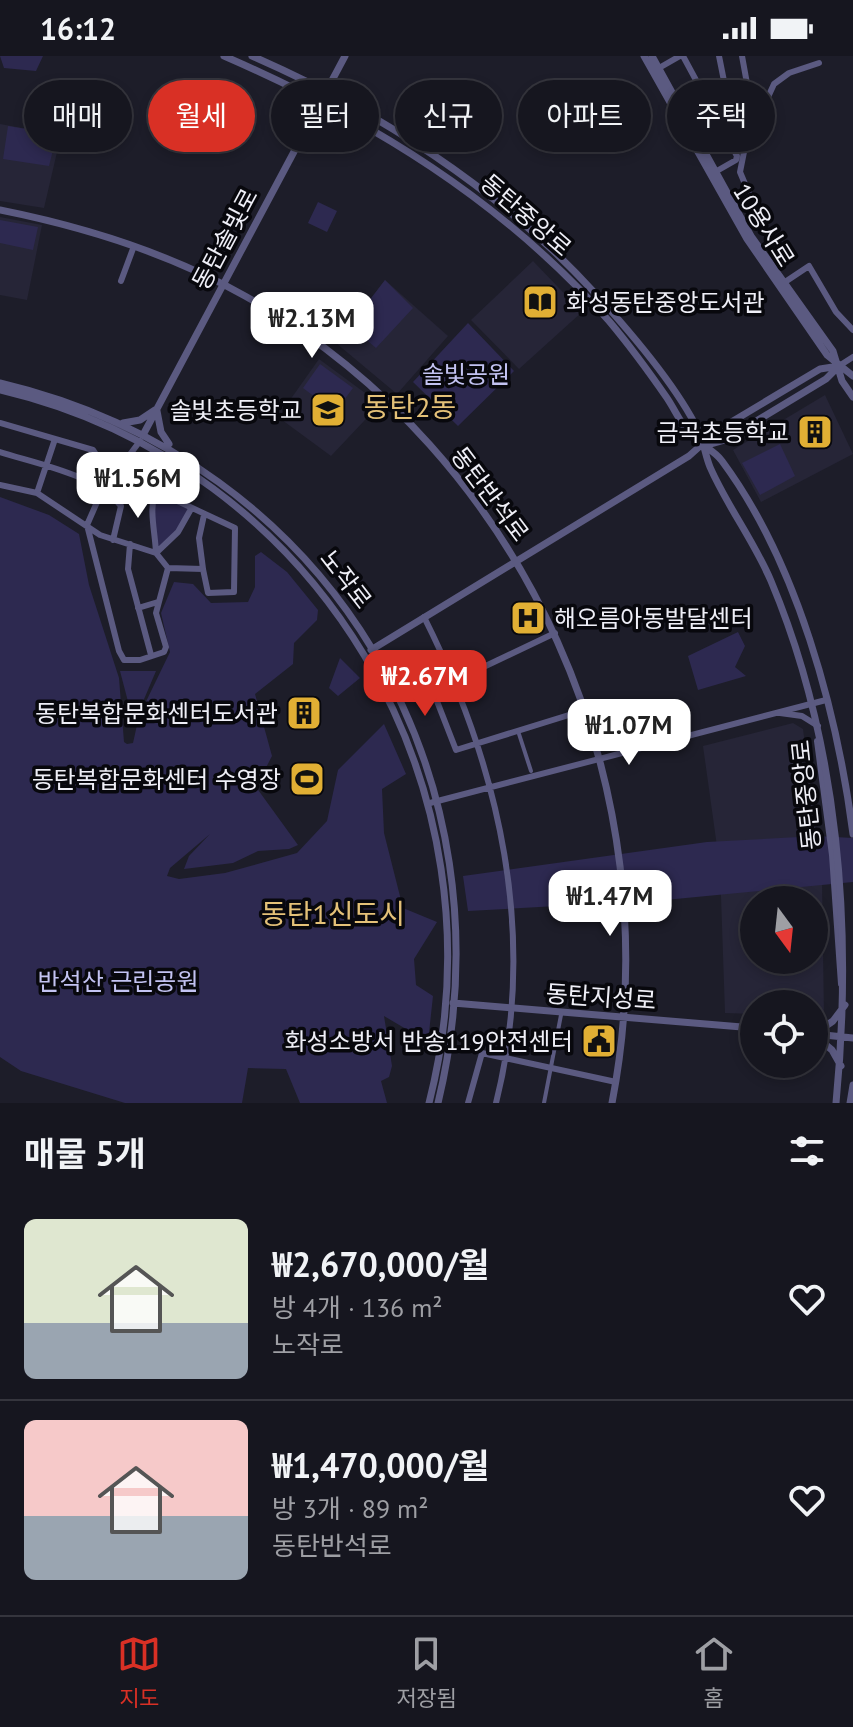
<!DOCTYPE html>
<html lang="ko">
<meta charset="utf-8">
<style>
:root{--surface:#16161f;--page:#1f1f28;--text:#f1f3f6;--muted:#9e9fa4;--line:#35353d;--accent:#d93025}
body{margin:0;font-family:"PT Sans","Noto Sans KR",sans-serif;background:var(--page);color:var(--text);height:100vh;display:flex;flex-direction:column;font-size:30px;white-space:nowrap}
*{box-sizing:border-box;margin:0}
p{font-size:26px;color:var(--muted)}
.icon{flex:none;width:44px;height:44px;fill:none;stroke:currentColor;stroke-width:2;stroke-linecap:round;stroke-linejoin:round}
.map{position:relative;height:1047px;overflow:hidden}
.drawer{display:flex;flex-direction:column;background:var(--surface);flex:1}
.drawer>*{flex:none}
.banner{position:absolute;left:24px;top:24px;width:806px;height:72px;display:flex;gap:16px}
.needle{width:52px;rotate:165deg}
.buttons{position:absolute;left:740px;top:830px;display:grid;gap:16px}
.buttons a{display:grid;place-items:center;width:88px;height:88px;border-radius:50%;background:var(--surface);box-shadow:0 4px 12px #0003,0 0 0 2px var(--line);font-size:40px}
.price{position:absolute;translate:-50% -68px;padding:0 18px;border-radius:16px;background:#fff;color:#222;font-size:26px;line-height:52px;filter:drop-shadow(0 2px 4px #0008)}
.price::after{content:'';position:absolute;left:50%;top:48px;width:24px;height:18px;margin-left:-12px;background:inherit;clip-path:polygon(0 0,100% 0,50% 100%)}
.price.current{background:var(--accent);color:#fff}
ul{padding:0;list-style:none}
li{display:flex;align-items:center;gap:24px;height:200px;padding:0 24px}
li+li{border-top:2px solid var(--line)}
li span{display:grid;place-items:center;flex:none;width:224px;height:160px;border-radius:12px;color:#555}
li>.icon{margin-inline-start:auto}
span .icon{width:96px;height:96px;fill:#fffc;stroke-width:1}
li b{font-size:34px}
h2{display:flex;justify-content:space-between;align-items:center;height:96px;padding:0 24px;font-size:34px}
.pill{padding:0 28px;border-radius:36px;background:var(--surface);box-shadow:0 4px 12px #0003,0 0 0 2px var(--line);font-size:28px;line-height:72px}
.pill.current{background:var(--accent);color:#fff}
.status{display:flex;justify-content:space-between;align-items:center;height:56px;padding:0 40px;background:var(--surface);direction:ltr}
.status svg{height:22px;fill:currentColor}
.menu{display:flex;justify-content:space-around;align-items:center;height:112px;border-top:2px solid var(--line);background:var(--surface);font-size:22px;color:var(--muted)}
.menu a{display:grid;justify-items:center;gap:4px}
.menu .current{color:var(--accent)}
.map>svg:first-child{display:block}
.built{fill:#262537;fill-rule:evenodd}
.green{fill:#2d2950}
.lines{fill:none;stroke-linecap:round;stroke-linejoin:round}
.pedestrian{stroke:#5b5a81;stroke-width:4}
.minor{stroke:#5b5a81;stroke-width:6}
.tertiary{stroke:#5b5a81;stroke-width:7}
.labels{text-anchor:middle;dominant-baseline:central;stroke-width:7;stroke-linejoin:round;paint-order:stroke}
.street-label{font-size:24px;fill:#efeff7;stroke:#08080d}
.poi-label{font-size:24px;fill:#efeff7;stroke:#08080d;text-anchor:end}
.park-label{font-size:24px;fill:#c3c3f2;stroke:#08080d}
.quarter-label{font-size:28px;fill:#e4c178;stroke:#08080d}
</style>
<div class="status"><b>16:12</b><svg viewBox="0 0 49 12"><path d="M0 12V9h3v3zM5 12V6h3v6zM10 12V3h3v9zM15 12V0h3v12zM26 1h20v11H26zM47 4h2v5h-2z"/></svg></div>
<div class="map">
<svg width="853" height="1047" viewBox="0 0 853 1047">
<rect width="100%" height="100%" fill="#1d1d29"/>
<path class="built" d="M0 68 61 79 44 152 0 145Z
M0 161 42 169 27 244 0 239Z
M533 205 582 256 519 313 471 264Z
M385 224 448 280 397 338 336 287Z
M319 303 380 348 331 400 278 361Z
M825 339 853 398 761 446 733 394Z
M793 667 803 673 822 823 824 961 814 960V948H754V958L725 957 720 812 703 690ZM754 844H814V904H754Z"/>
<path class="green" d="M0 0H43L36 15 4 12Z
M8 70 57 78 49 110 3 103Z
M318 146 337 155 327 176 308 167Z
M0 164 38 171 33 194 0 187Z
M385 224 413 252 376 292 350 270Z
M468 267 514 315 458 370 413 326Z
M320 308 353 332 335 356 303 332Z
M780 388 795 420 760 439 742 407Z
M156 436 190 454 182 468 156 496 151 454Z
M0 441 49 459 79 478 89 529 119 622 124 686 127 688 133 687 139 660 170 596 161 557 174 526 193 528 211 547 248 546 255 531V500L261 496 287 516 318 554 317 564 294 587 293 608 255 638 272 700 256 731 298 789 289 793 258 795 233 807 184 813 189 800 210 778 170 812 167 820 179 823 225 817 297 797 327 765 338 714 384 668 406 718 382 733 384 777 403 852 437 866 414 903 416 929 433 940 428 986 384 960 392 1010 389 1021 381 1025 387 1047H300L286 1013 248 1012 242 1047H125L21 1015 0 1001Z
M738 576 745 590 735 611 746 620 698 634 688 600Z
M340 602 360 622 338 640 329 632Z
M120 615H156L139 655 131 657Z
M817 780 853 782V826L665 844 468 855 463 820 707 786Z"/>
<g class="lines">
<path class="pedestrian" d="M519 678 531 715
M544 1047 561 959"/>
<path class="minor" d="M683 0 737 100 736 104 715 116
M719 0 724 25 739 54
M659 12 680 0
M719 65 741 53
M733 91 750 44 742 0
M763 171 740 116 745 91 774 28 789 17 819 7
M121 225 134 190
M785 226 809 210 836 256 853 274
M839 310 853 301
M0 367 93 394 97 400 85 426
M0 396C38 408 94 418 121 450L113 484
M122 413 141 428 235 472 234 536 208 537 203 513 168 512 156 557 166 591 164 596 140 604H124L119 595 87 469 101 437 140 385
M0 429 37 437 100 479 156 497C155 475 149 455 155 435
M37 437 55 383
M130 488 128 513 151 599
M168 512 156 497 178 476 191 453
M203 513 199 482 204 459
M138 552 158 546
M424 561C500 712 538 880 496 1047
M555 577 433 635 456 694 585 654
M780 657 802 660 818 670
M817 685 832 799 841 928
M430 747 826 644
M468 1047 482 997 616 1026"/>
<path class="tertiary" d="M224 0C371 64 502 144 609 265 630 290 649 316 667 342 675 354 681 368 690 378 699 388 714 394 722 405 797 506 837 655 853 778
M252 0C378 55 499 133 592 234 626 271 676 329 698 374 704 386 705 399 710 411 727 450 754 485 771 525 839 687 853 873 836 1047
M644 0 747 183 827 299 853 320
M652 0 751 180 833 295 842 325 853 341
M0 154C85 171 169 197 245 240 527 399 673 732 612 1047
M0 327C330 405 517 719 438 1047
M0 334C319 409 510 730 429 1047
M157 355 161 376 169 388
M123 367 140 364 155 354
M143 379 345 0
M704 390 725 384 826 323 837 312
M371 594 689 400 718 374 820 313 839 310
M453 947 754 972
M814 978 833 965 845 949
M815 978 853 982
M814 979 832 994 841 1010
M850 1047 853 1029"/>
</g>
<defs>
<symbol id="library-square" viewBox="-11 -11 22 22"><rect x="-9" y="-9" width="18" height="18" rx="4" fill="#e1af34" stroke="#08080d"/><path d="M-6-4Q-3-5.5-.7-3.5V5Q-3 3-6 4ZM6-4Q3-5.5 .7-3.5V5Q3 3 6 4Z" fill="#111"/></symbol>
<symbol id="school-square" viewBox="-11 -11 22 22"><rect x="-9" y="-9" width="18" height="18" rx="4" fill="#e1af34" stroke="#08080d"/><path d="M0-5L7-2L0 1L-7-2ZM-4 1L0 2.5L4 1V4Q0 6-4 4Z" fill="#111"/></symbol>
<symbol id="building-square" viewBox="-11 -11 22 22"><rect x="-9" y="-9" width="18" height="18" rx="4" fill="#e1af34" stroke="#08080d"/><path d="M-4-6H4V6H1V3H-1V6H-4ZM-2.5-4.3h1.7v1.8h-1.7ZM.8-4.3h1.7v1.8H.8ZM-2.5-1h1.7V.8h-1.7ZM.8-1h1.7V.8H.8Z" fill="#111"/></symbol>
<symbol id="hospital-square" viewBox="-11 -11 22 22"><rect x="-9" y="-9" width="18" height="18" rx="4" fill="#e1af34" stroke="#08080d"/><path d="M-5-5h3v3.5h4V-5h3V5h-3V1.5h-4V5h-3Z" fill="#111"/></symbol>
<symbol id="stadium-square" viewBox="-11 -11 22 22"><rect x="-9" y="-9" width="18" height="18" rx="4" fill="#e1af34" stroke="#08080d"/><path d="M0-5a6.5 5 0 1 0 0 10a6.5 5 0 1 0 0-10ZM-3.5-1.8h7v3.6h-7Z" fill="#111"/></symbol>
<symbol id="civic-square" viewBox="-11 -11 22 22"><rect x="-9" y="-9" width="18" height="18" rx="4" fill="#e1af34" stroke="#08080d"/><path d="M-.6-6.5H3V-4.5H.6V-3L4-1V1h2V6H-6V1h2V-1L-.6-3ZM-1.2 2.5V6h2.4V2.5Z" fill="#111"/></symbol>
</defs>
<g fill-rule="evenodd">
<use href="#library-square" x="520" y="226" width="40" height="40"/>
<use href="#school-square" x="308" y="334" width="40" height="40"/>
<use href="#building-square" x="795" y="356" width="40" height="40"/>
<use href="#hospital-square" x="508" y="542" width="40" height="40"/>
<use href="#building-square" x="284" y="637" width="40" height="40"/>
<use href="#stadium-square" x="287" y="703" width="40" height="40"/>
<use href="#civic-square" x="579" y="965" width="40" height="40"/>
</g>
<g class="labels">
<g class="street-label">
<text transform="translate(526 159) rotate(41)">동탄중앙로</text>
<text transform="translate(764 169) rotate(58)">10용사로</text>
<text transform="translate(225 183) rotate(-62)">동탄솔빛로</text>
<text transform="translate(490 438) rotate(53)">동탄반석로</text>
<text transform="translate(346 523) rotate(52)">노작로</text>
<text transform="translate(806 739) rotate(-96)">동탄중앙로</text>
<text transform="translate(601 941) rotate(4)">동탄지성로</text>
</g>
<g class="poi-label">
<text x="566" y="246" text-anchor="start">화성동탄중앙도서관</text>
<text x="302" y="354">솔빛초등학교</text>
<text x="789" y="376">금곡초등학교</text>
<text x="554" y="562" text-anchor="start">해오름아동발달센터</text>
<text x="278" y="657">동탄복합문화센터도서관</text>
<text x="281" y="723">동탄복합문화센터 수영장</text>
<text x="573" y="985">화성소방서 반송119안전센터</text>
</g>
<g class="park-label">
<text x="466" y="318">솔빛공원</text>
<text x="118" y="925">반석산 근린공원</text>
</g>
<g class="quarter-label">
<text x="410" y="350">동탄2동</text>
<text x="333" y="857">동탄1신도시</text>
</g>
</g>
</svg>
<div class="buttons">
<a><svg class="needle" viewBox="-14 -14 28 28"><path d="M0-13l5 13h-10z" fill="#e53935"/><path d="M0 13l5-13h-10z" fill="#9e9fa4"/></svg></a>
<a><svg class="icon" aria-label="locate" viewBox="0 0 24 24"><circle cx="12" cy="12" r="6"/><path d="M12 2v4M12 18v4M2 12h4M18 12h4"/></svg></a>
</div>
<b class="price" style="left:312px;top:304px">₩2.13M</b>
<b class="price" style="left:138px;top:464px">₩1.56M</b>
<b class="price current" style="left:425px;top:662px">₩2.67M</b>
<b class="price" style="left:629px;top:711px">₩1.07M</b>
<b class="price" style="left:610px;top:882px">₩1.47M</b>
<div class="banner">
<a class="pill">매매</a>
<a class="pill current">월세</a>
<a class="pill">필터</a>
<a class="pill">신규</a>
<a class="pill">아파트</a>
<a class="pill">주택</a>
</div>
</div>
<section class="drawer">
<h2>매물 5개<svg class="icon" aria-label="filters" viewBox="0 0 24 24"><path d="M4 7h16M4 17h16"/><circle cx="9" cy="7" r="2"/><circle cx="15" cy="17" r="2"/></svg></h2>
<ul>
<li><span style="background:linear-gradient(#dfe7d0 65%,#9aa5b1 0)"><svg class="icon" aria-label="home" viewBox="0 0 24 24"><path d="M3 11l9-7 9 7M6 9v11h12V9"/></svg></span><div><b>₩2,670,000/월</b><p>방 4개 · 136 m²</p><p>노작로</p></div><svg class="icon" aria-label="heart" viewBox="0 0 24 24"><path d="M12 20l-8-8c-3-5 5-10 8-4 3-6 11-1 8 4z"/></svg></li>
<li><span style="background:linear-gradient(#f6c9c9 60%,#9aa5b1 0)"><svg class="icon" aria-label="home" viewBox="0 0 24 24"><path d="M3 11l9-7 9 7M6 9v11h12V9"/></svg></span><div><b>₩1,470,000/월</b><p>방 3개 · 89 m²</p><p>동탄반석로</p></div><svg class="icon" aria-label="heart" viewBox="0 0 24 24"><path d="M12 20l-8-8c-3-5 5-10 8-4 3-6 11-1 8 4z"/></svg></li>
</ul>
</section>
<nav class="menu">
<a class="current"><svg class="icon" aria-label="map" viewBox="0 0 24 24"><path d="M3 6l6-2 6 2 6-2v14l-6 2-6-2-6 2zM9 4v14M15 6v14"/></svg>지도</a>
<a><svg class="icon" aria-label="saved" viewBox="0 0 24 24"><path d="M7 4h10v16l-5-4-5 4z"/></svg>저장됨</a>
<a><svg class="icon" aria-label="home" viewBox="0 0 24 24"><path d="M3 11l9-7 9 7M6 9v11h12V9"/></svg>홈</a>
</nav>
